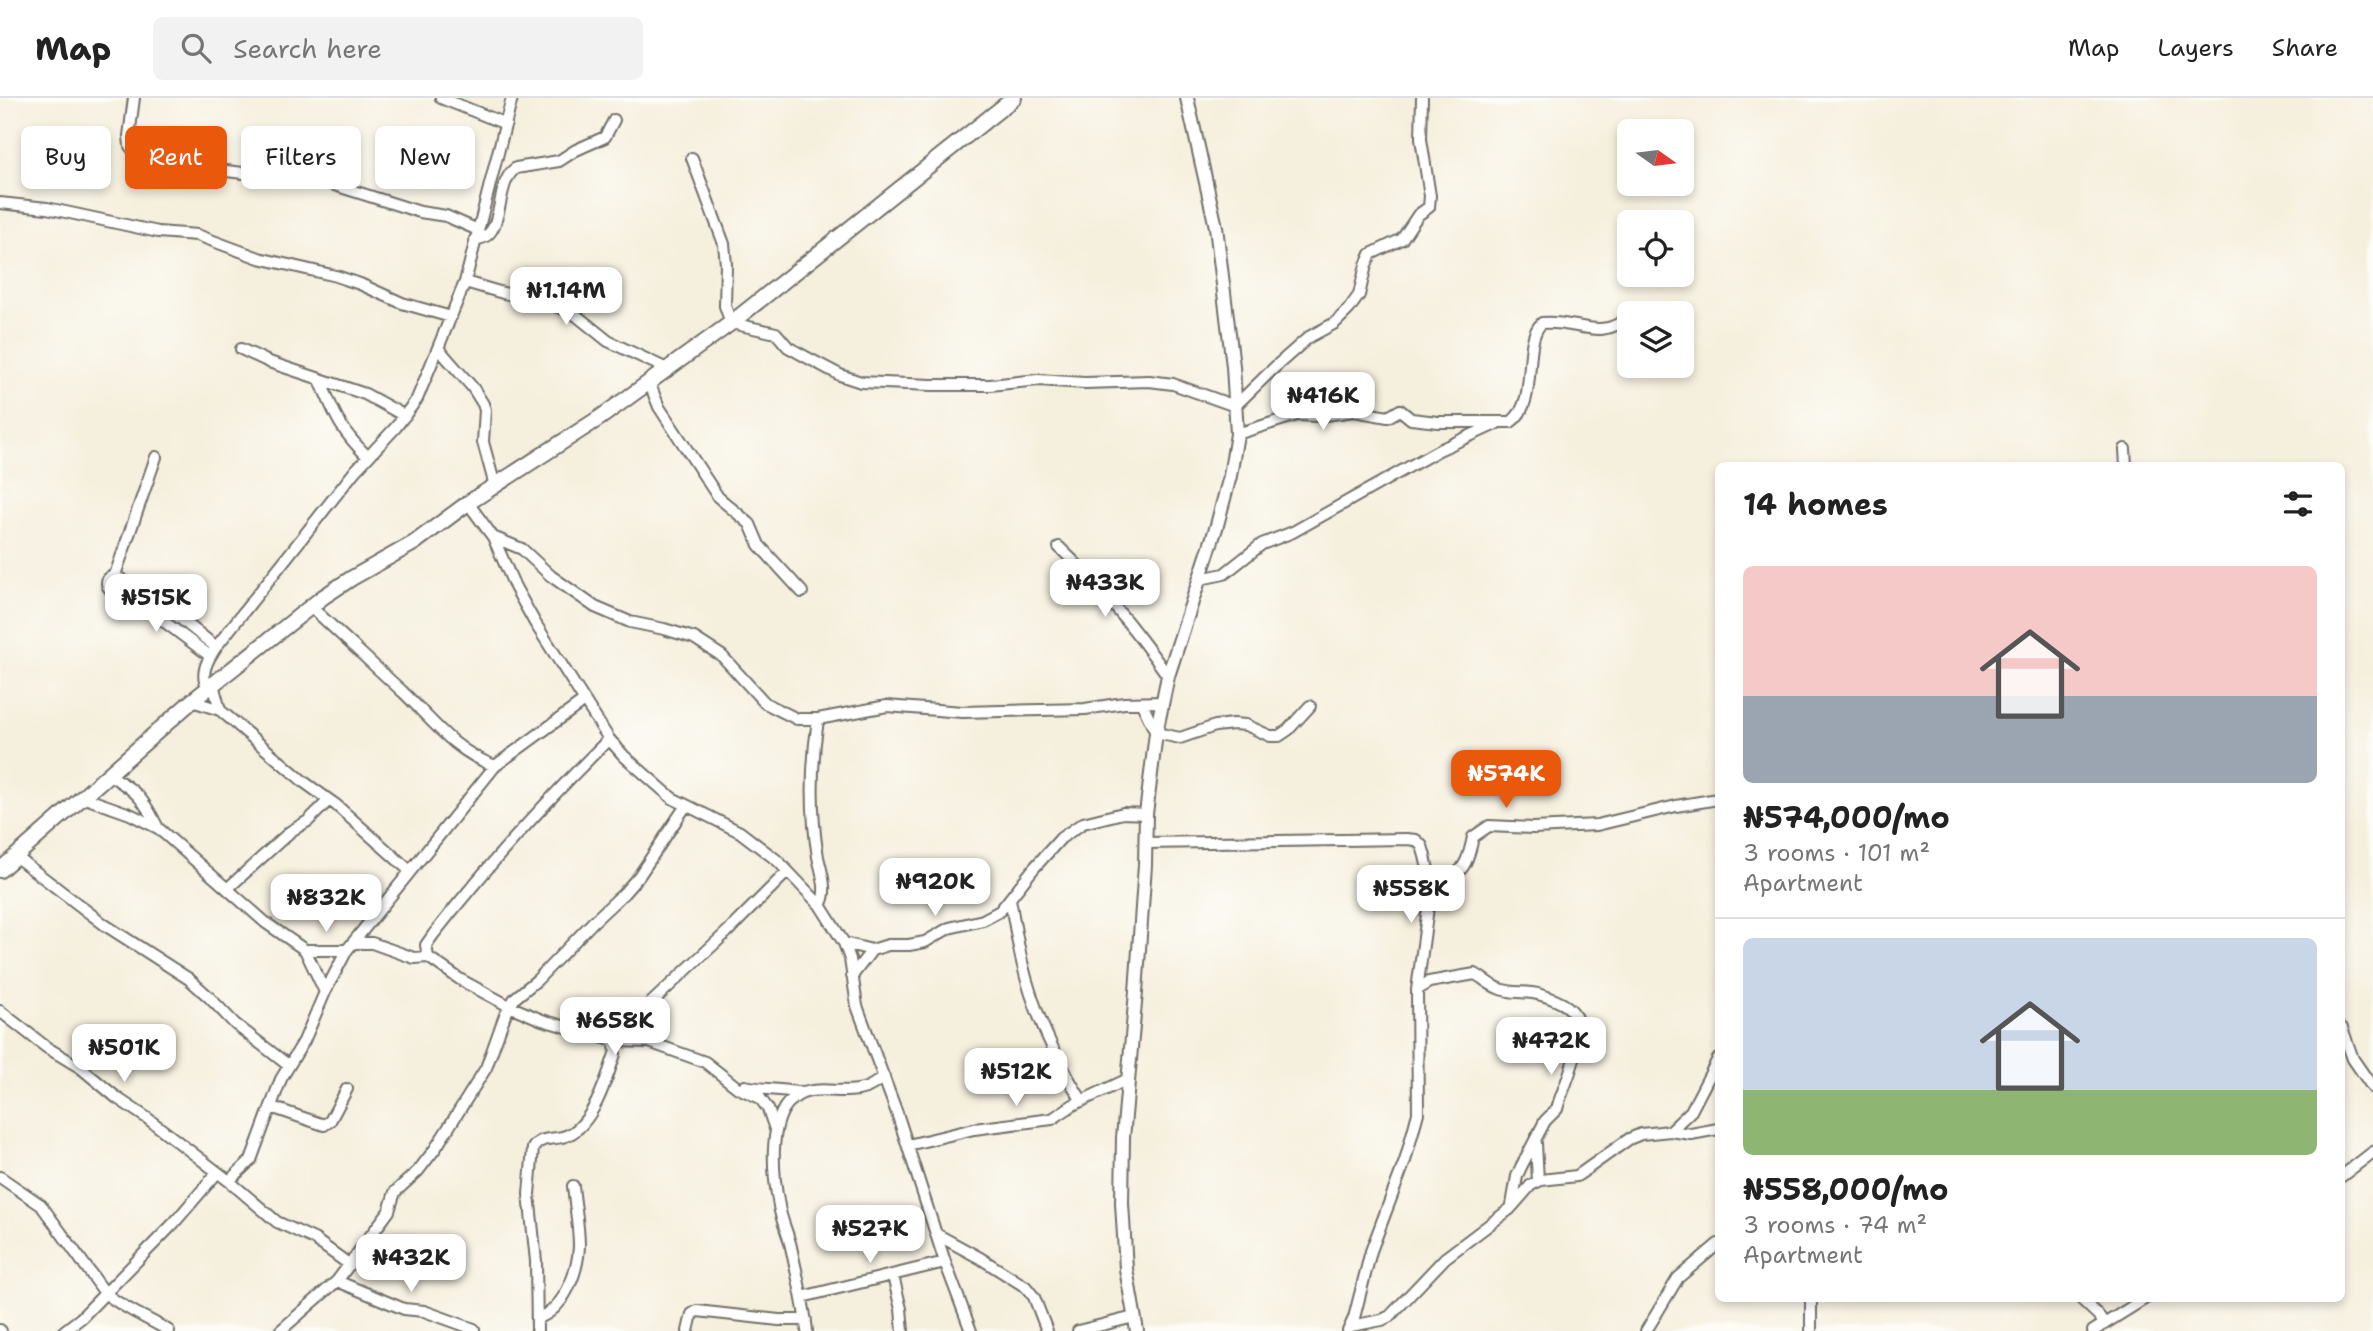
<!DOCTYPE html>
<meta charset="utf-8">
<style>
:root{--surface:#fff;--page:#f2f2f2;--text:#222;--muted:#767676;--line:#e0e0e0;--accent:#ea580c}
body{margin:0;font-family:"Shantell Sans",sans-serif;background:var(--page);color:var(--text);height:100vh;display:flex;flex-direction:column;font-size:26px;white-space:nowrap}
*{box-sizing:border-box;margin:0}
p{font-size:23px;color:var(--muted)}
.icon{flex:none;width:38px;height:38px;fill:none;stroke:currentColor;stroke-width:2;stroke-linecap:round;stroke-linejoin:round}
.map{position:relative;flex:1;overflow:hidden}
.panel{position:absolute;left:1715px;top:364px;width:630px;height:840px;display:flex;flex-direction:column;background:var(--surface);border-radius:10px;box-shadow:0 4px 10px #0003}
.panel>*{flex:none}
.top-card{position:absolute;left:21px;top:28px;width:665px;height:63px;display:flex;gap:14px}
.needle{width:46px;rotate:104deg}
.fabs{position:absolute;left:1617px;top:21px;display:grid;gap:14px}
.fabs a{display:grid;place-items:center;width:77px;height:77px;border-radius:10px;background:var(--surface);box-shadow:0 4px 10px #0003;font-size:35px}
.price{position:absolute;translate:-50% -60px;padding:0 16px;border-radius:14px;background:#fff;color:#222;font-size:23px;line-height:46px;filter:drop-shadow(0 2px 4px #0008)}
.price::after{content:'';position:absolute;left:50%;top:42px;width:21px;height:16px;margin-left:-10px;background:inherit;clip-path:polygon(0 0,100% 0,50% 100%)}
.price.selected{background:var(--accent);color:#fff}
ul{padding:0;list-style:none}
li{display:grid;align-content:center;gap:14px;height:371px;padding:0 28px}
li+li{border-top:2px solid var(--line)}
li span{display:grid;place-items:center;height:217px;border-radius:10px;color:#555}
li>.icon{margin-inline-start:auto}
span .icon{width:126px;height:126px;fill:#fffc;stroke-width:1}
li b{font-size:30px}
h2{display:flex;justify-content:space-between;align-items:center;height:84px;padding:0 28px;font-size:30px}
.pill{padding:0 24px;border-radius:10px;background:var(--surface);box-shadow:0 4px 10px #0003;font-size:24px;line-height:63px}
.pill.selected{background:var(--accent);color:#fff}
header{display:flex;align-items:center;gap:42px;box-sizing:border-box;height:98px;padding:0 35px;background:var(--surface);border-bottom:2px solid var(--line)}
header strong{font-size:33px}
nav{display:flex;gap:38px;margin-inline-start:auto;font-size:24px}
.search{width:490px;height:63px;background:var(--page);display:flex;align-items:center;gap:18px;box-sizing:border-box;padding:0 24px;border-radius:10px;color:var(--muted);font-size:26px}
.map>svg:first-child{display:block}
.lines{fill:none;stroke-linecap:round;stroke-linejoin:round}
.minor-casing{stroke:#727069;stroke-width:14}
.tertiary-casing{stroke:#727069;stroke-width:16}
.secondary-casing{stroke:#727069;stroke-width:18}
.minor{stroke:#fff;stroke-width:10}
.tertiary{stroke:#fff;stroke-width:12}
.secondary{stroke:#fff;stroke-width:14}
</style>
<header>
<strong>Map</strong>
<div class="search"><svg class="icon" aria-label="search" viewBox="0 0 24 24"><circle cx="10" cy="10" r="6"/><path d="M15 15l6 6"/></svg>Search here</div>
<nav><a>Map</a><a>Layers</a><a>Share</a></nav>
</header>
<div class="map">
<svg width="2373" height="1233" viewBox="0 0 2373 1233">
<rect width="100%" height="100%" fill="#fdfcf7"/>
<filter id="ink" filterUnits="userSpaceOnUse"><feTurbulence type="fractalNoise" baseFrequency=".0143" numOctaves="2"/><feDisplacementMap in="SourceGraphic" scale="14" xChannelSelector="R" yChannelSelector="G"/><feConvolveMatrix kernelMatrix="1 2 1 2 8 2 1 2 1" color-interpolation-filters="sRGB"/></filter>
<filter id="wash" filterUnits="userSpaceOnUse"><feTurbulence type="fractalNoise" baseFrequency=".00686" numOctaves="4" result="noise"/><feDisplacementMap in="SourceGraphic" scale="28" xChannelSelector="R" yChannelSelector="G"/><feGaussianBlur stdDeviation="1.57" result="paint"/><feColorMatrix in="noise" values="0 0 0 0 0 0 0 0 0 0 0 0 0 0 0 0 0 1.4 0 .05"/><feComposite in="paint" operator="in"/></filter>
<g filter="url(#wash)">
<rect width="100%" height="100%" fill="#f5efdd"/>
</g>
<g filter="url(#ink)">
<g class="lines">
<defs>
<path id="minor" d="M134 0 129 38 130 48 137 57 152 64 243 75 283 76 328 85 420 114 446 118 478 132
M441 0 506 26
M692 60 724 146 726 166 725 208 731 225 776 235 788 249 806 259 840 277 861 284 931 287H990L1038 282 1085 285 1149 283 1173 286 1235 308 1275 269 1309 239 1335 225 1349 211 1359 197 1366 167 1371 156 1402 141 1418 117 1429 109 1430 98 1421 41 1422 0
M0 105 47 110 158 134 197 137 259 160 336 178 360 186 402 205 451 219
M475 141C507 141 493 85 516 70L559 63 576 52 605 39 614 22
M465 184 503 195 541 203 572 214 608 243 667 271
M438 250 473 290 483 306 485 312 483 344 495 388
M241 251 269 264 365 296 405 318
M320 282C335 317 340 332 368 359
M649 284 659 309 718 399 750 426 759 447 802 494
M1237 336 1297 317 1319 318 1354 313 1388 319 1400 312 1411 321 1438 324H1511C1540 304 1521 243 1542 225 1575 221 1601 245 1629 218
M2125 351 2126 368
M468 405 493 439 515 489 535 525 609 641 624 658 672 700 740 734 778 763 820 807 844 845 850 861 857 908 897 1015 945 1164 971 1233
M493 439 522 451 551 478 595 509 630 524 664 531 694 540 722 558 765 605 797 621H818L887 608 962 614 1001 613 1085 611 1124 605 1163 604
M1059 449C1101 489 1135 531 1168 578
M115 477 156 359
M107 485a7 7 0 1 1 14 0a7 7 0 1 1-14 0Z
M121 481 181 521 216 549
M1200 481 1224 476 1262 446 1293 434 1439 352 1496 326
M117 492 134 501 210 558
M311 509C342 537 372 566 403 594 433 623 454 653 495 668L584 603
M213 586 220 612
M208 589C199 576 208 561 216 549L355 373 396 329 417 301 465 184 512 0
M192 603 220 612 304 684 336 707 410 773
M1142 606 1156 635 1180 640 1215 628 1233 626 1246 627 1270 638H1279L1288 632 1310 608
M818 621C811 668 810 711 818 759 821 773 829 794 820 807
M108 676C136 693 143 699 158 730
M82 699 130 716 158 730 266 825 305 852 325 894
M1145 745 1406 741 1416 742 1422 748 1425 758 1429 776V802L1417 892 1418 1015 1405 1063 1371 1153 1354 1220 1348 1233
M15 758 105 827 189 881 209 899 235 926 288 967
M1429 776C1434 777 1441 780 1446 779 1465 778 1470 754 1473 739L1489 728 1533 730 1597 727 1676 708 1718 701
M227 791 291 733 308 723 329 702
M1010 801C1014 822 1017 843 1022 864 1033 912 1056 962 1082 1003
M353 845H372L414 860 428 859 461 882 509 908 542 922 615 943 649 944 705 964 738 990 760 1000 768 1011 776 1034
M844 845 872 852 888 847H909L925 844 949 830 983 822 1000 813 1034 770 1061 740 1083 725 1123 715 1146 716
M305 852H347
M428 859 426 847 433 837C488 767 546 703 609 641
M852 878 872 852
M1417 892 1429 884 1475 876C1483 880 1489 887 1498 890 1512 897 1527 892 1541 897 1549 899 1564 905 1570 911 1591 930 1567 981 1559 1004L1557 1011 1545 1023 1521 1069 1517 1078 1512 1107
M0 913 46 949 81 970 117 1000 147 1020 229 1083 277 1124 314 1141 350 1167
M2342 930 2353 961 2373 990
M615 949V943L638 917 727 834 787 774
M745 988C764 992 783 991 802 995
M271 1009 324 1027 330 1023 347 991
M1670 1033 1691 1036 1718 1031
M1536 1045 1538 1083
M908 1047 974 1031 1052 1021 1073 1007 1128 981
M2342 1078 2373 1054
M0 1079 41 1107 105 1195C124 1211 148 1220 169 1233
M229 1083 251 1062 281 981 304 943 325 894 347 852 495 668
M936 1136 980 1160 1026 1189 1034 1199 1047 1233
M893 1178 901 1211 903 1233
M337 1183 404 1211 424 1213 474 1231
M802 1199 945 1164
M1811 1200V1233
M2080 1200 2098 1217 2105 1226
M538 1220C565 1211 578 1173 579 1148 579 1128 575 1108 573 1088
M1351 1228 1382 1222 1390 1218 1445 1160 1510 1111 1531 1087 1541 1082 1577 1078 1629 1041 1641 1036 1670 1033 1691 1013 1718 961
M0 1232 1 1233
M64 1233 81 1220 174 1125 217 1075
M280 1233 337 1183 389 1113 395 1094 418 1073 435 1051 486 970 505 917 515 900 537 882 593 824 624 795 639 778 685 709
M537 1233 536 1163 529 1096 533 1050C541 1037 556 1043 568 1037 593 1026 607 980 615 956
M688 1233 692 1216 697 1213 779 1222H806
M807 1233C804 1205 797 1177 791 1149 788 1135 781 1122 779 1108 773 1078 766 1015 797 998 817 986 844 998 866 990 872 988 878 983 884 979
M1078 1233 1134 1219
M1646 1233 1678 1180 1718 1146
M2093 1233 2146 1200"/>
<path id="tertiary" d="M1137 1233 1126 1171 1122 1105 1123 1040 1136 894 1145 767 1146 716 1156 635 1168 578 1217 427 1230 378 1237 336 1233 268 1216 129 1187 0"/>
<path id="secondary" d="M0 772 192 603 323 499 352 480 414 445 468 405 601 319 731 225 1014 0"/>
</defs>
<use href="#minor" class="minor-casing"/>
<use href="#tertiary" class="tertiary-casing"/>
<use href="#secondary" class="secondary-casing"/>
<use href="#minor" class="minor"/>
<use href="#tertiary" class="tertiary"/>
<use href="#secondary" class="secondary"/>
</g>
</g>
</svg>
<div class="fabs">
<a><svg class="needle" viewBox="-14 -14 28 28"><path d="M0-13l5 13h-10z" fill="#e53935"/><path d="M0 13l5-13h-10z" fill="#767676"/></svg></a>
<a><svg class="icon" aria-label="locate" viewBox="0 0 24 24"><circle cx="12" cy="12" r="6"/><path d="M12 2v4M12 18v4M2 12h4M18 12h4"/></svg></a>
<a><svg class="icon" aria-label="layers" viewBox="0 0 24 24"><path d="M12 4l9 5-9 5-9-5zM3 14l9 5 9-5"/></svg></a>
</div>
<b class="price" style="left:566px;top:229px">₦1.14M</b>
<b class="price" style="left:1323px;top:334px">₦416K</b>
<b class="price" style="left:1105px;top:521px">₦433K</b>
<b class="price" style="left:156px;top:536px">₦515K</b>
<b class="price selected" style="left:1506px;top:712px">₦574K</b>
<b class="price" style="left:935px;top:820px">₦920K</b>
<b class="price" style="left:1411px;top:827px">₦558K</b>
<b class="price" style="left:326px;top:836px">₦832K</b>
<b class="price" style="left:615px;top:959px">₦658K</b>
<b class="price" style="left:1551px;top:979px">₦472K</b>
<b class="price" style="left:124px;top:986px">₦501K</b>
<b class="price" style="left:1016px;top:1010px">₦512K</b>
<b class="price" style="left:870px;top:1167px">₦527K</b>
<b class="price" style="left:411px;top:1196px">₦432K</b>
<div class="top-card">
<a class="pill">Buy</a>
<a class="pill selected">Rent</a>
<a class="pill">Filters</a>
<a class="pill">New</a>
</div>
<section class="panel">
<h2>14 homes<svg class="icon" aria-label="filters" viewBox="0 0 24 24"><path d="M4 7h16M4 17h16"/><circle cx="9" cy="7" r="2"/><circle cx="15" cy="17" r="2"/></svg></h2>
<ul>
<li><span style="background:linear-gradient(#f6c9c9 60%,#9aa5b1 0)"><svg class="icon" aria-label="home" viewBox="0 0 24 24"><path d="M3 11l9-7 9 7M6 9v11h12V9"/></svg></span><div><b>₦574,000/mo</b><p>3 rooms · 101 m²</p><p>Apartment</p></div></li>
<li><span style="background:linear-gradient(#c9d6e8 70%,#8fb573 0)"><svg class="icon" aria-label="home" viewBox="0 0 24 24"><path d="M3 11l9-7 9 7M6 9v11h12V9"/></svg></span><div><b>₦558,000/mo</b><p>3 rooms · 74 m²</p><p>Apartment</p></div></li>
</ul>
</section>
</div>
